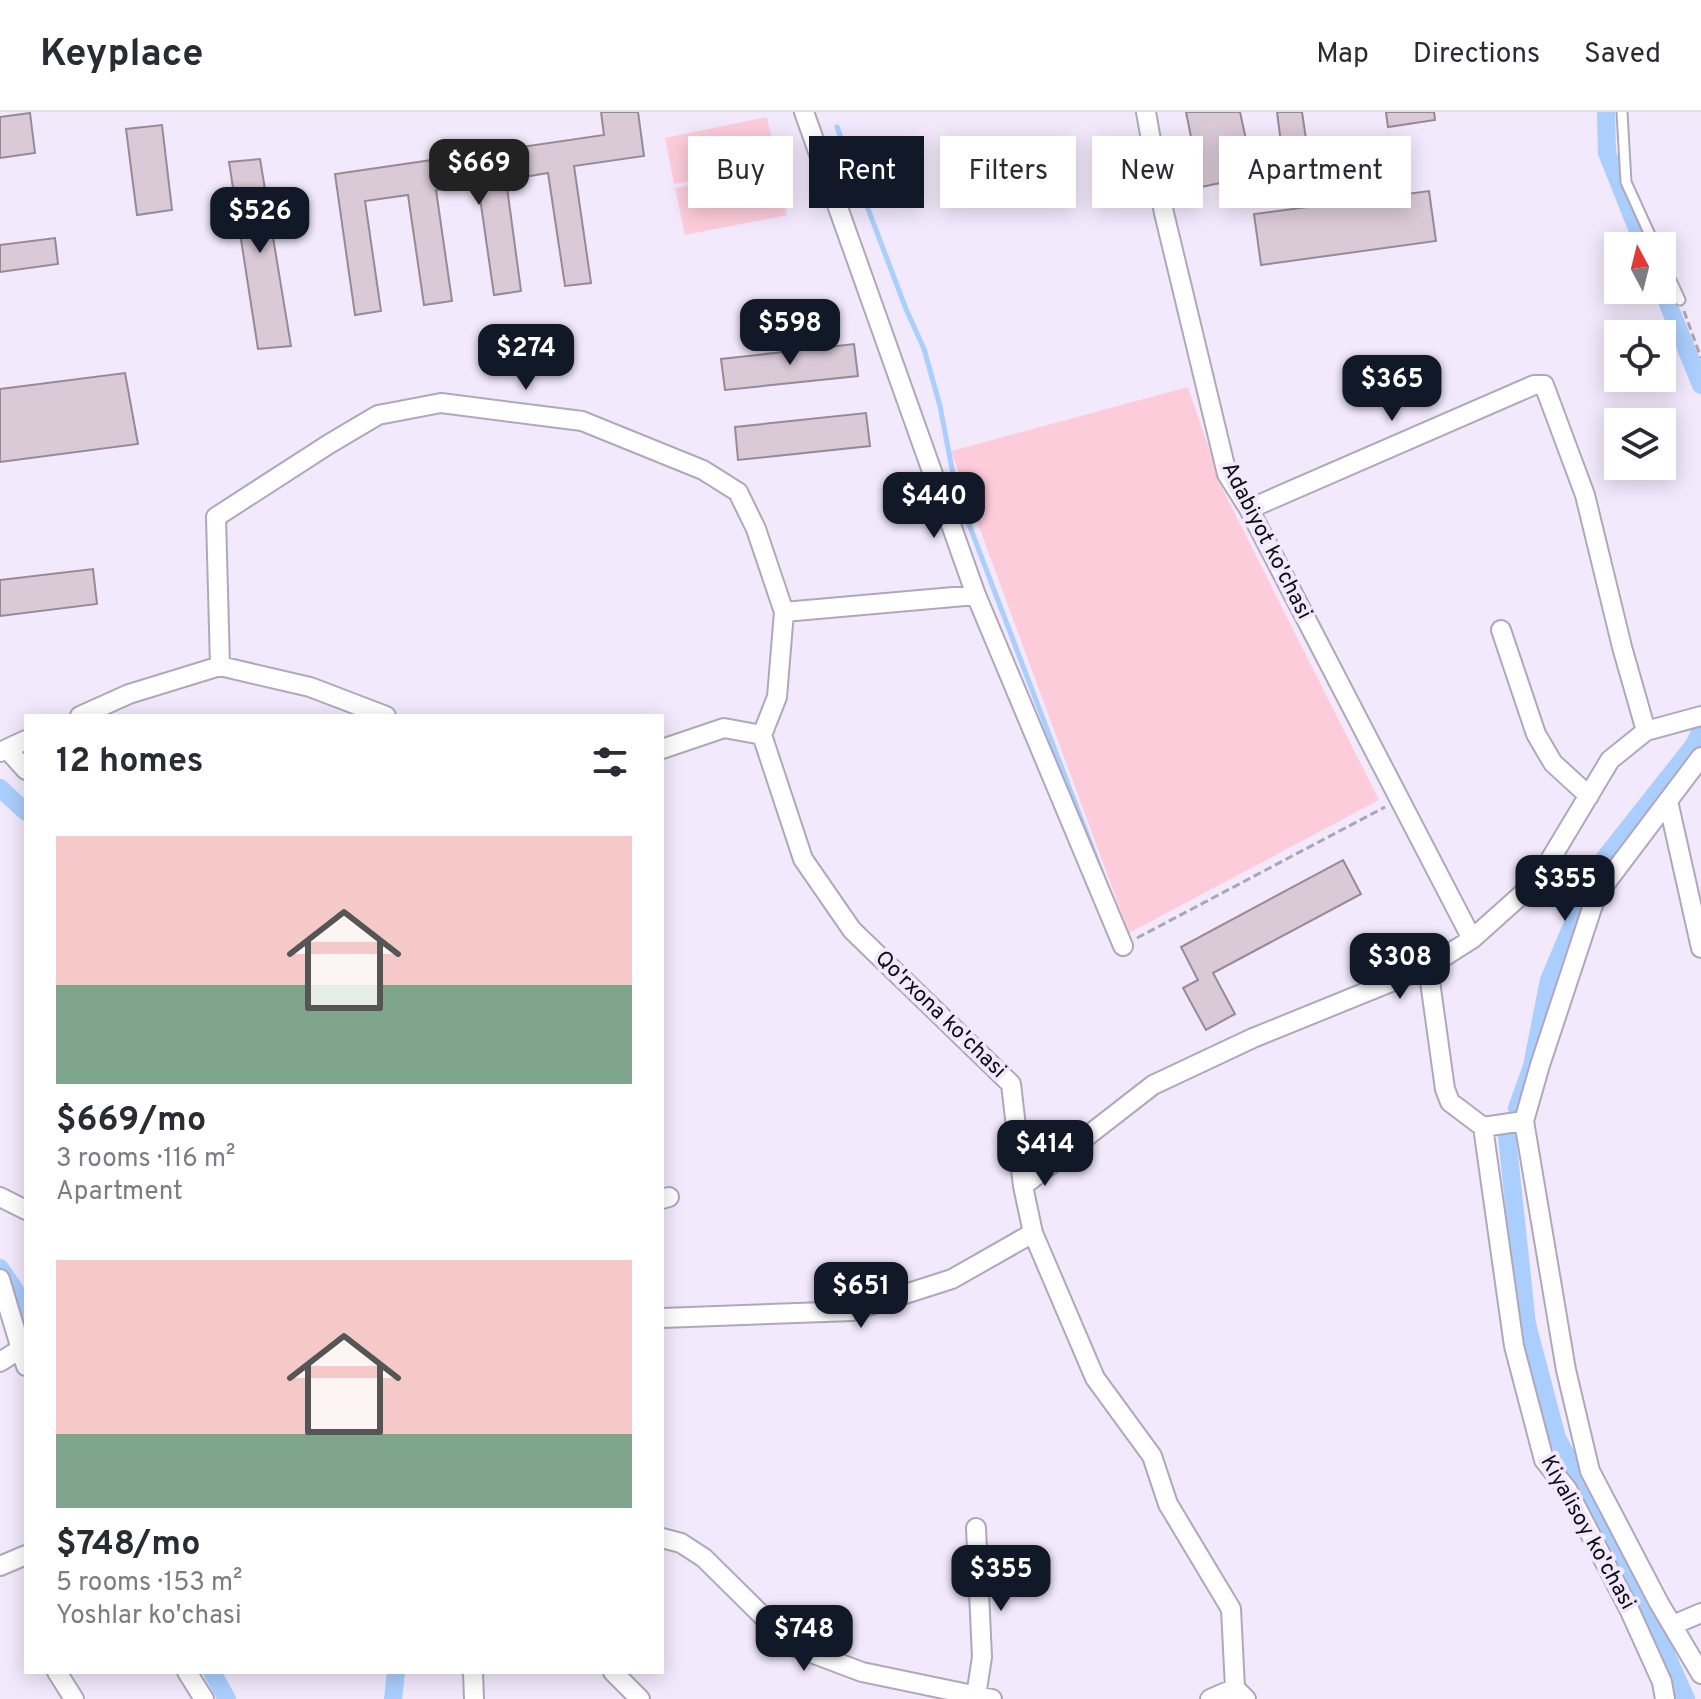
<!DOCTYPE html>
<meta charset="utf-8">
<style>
:root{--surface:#fff;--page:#f7f7f7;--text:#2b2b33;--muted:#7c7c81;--line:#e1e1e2;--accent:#111827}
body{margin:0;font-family:Overpass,sans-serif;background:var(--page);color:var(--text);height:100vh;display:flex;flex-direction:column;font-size:30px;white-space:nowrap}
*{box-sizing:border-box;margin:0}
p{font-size:26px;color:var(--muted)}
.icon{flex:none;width:44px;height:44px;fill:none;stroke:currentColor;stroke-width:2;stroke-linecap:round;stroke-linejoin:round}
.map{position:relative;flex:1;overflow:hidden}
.drawer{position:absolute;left:24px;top:602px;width:640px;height:960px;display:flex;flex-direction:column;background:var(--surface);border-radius:0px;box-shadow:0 4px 20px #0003}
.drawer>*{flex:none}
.banner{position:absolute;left:688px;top:24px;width:760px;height:72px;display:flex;gap:16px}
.needle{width:52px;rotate:353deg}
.tools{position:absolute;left:1604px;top:120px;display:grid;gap:16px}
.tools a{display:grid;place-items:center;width:72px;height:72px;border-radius:0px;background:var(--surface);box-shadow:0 4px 20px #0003;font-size:40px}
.price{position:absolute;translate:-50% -68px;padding:0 18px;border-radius:16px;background:var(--accent);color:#fff;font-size:26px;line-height:52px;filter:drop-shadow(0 2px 4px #0008)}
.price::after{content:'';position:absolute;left:50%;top:48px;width:24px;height:18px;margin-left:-12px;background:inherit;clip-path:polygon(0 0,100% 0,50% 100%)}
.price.selected{background:#222;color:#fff}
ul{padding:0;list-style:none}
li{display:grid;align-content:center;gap:16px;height:424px;padding:0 32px}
li span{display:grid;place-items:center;height:248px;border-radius:0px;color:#555}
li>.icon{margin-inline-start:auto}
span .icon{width:144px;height:144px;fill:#fffc;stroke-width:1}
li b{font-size:34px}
h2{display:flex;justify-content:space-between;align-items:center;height:96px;padding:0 32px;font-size:34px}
.tag{padding:0 28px;border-radius:0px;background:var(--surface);box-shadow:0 4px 20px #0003;font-size:28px;line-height:72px}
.tag.selected{background:var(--accent);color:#fff}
header{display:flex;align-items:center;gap:48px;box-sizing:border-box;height:112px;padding:0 40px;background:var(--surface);border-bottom:2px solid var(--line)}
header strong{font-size:38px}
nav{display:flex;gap:44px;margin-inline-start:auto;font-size:28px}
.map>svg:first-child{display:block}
.green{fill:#fdccdb}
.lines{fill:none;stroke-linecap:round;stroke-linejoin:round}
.stream{stroke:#aacefe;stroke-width:5}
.canal{stroke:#aacefe;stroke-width:18}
.building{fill:#dac9d7;stroke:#998996;stroke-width:2}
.lane-casing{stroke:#b0a8ba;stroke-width:13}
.street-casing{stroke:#b0a8ba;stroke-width:22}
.path{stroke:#aca5b4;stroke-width:3;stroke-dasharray:8 4;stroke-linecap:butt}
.lane{stroke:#fff;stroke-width:9}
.street{stroke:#fff;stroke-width:18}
.labels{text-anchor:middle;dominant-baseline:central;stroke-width:8;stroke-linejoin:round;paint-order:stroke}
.street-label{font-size:22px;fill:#100d13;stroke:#f2e9fc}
</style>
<header>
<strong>Keyplace</strong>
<nav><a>Map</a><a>Directions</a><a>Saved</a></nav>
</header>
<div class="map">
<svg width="1701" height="1587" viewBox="0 0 1701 1587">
<rect width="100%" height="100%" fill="#f2e9fc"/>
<path class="green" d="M767 5 777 52 674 72 665 26Z
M778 56 787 103 685 123 675 76Z
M1188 275 1223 378 1379 688 1129 821 951 339Z"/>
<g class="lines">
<path class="stream" d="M837 15 906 197 924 237 940 294 956 378 1104 767"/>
<path class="canal" d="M1606 0 1607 41 1644 134
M1662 177 1701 273
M0 676 26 700
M1517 996 1532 954 1549 868 1596 757 1694 633 1701 618
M1507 1025 1527 1212 1557 1326 1623 1445 1686 1587
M0 1156 15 1178 26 1203
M212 1560 227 1587
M393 1587 396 1560"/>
</g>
<path class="building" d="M601 0H638L644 44 574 54 591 171 565 174 548 61 506 68 521 179 494 183 478 72 436 78 452 189 424 193 408 83 365 89 381 199 355 203 335 62 604 23Z
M1186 0H1240L1254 64 1201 75Z
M1277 0H1302L1306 27 1281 31Z
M1386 0H1434L1435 8 1388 15Z
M30 1 35 41 0 46V5Z
M162 13 172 98 137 103 126 17Z
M260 47 291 234 258 237 229 50Z
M1429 79 1436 129 1261 153 1254 102Z
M55 126 58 152 0 160V133Z
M854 232 858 264 725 278 721 247Z
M125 261 138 332 0 350V277Z
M866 301 870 334 738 348 735 315Z
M93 457 97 492 0 504V468Z
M1343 748 1361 782 1213 861 1235 902 1206 918 1183 876 1198 868 1181 835Z"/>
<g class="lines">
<defs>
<path id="lane" d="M1622 0 1626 70 1655 134
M1662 149 1680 188"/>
<path id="street" d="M804 0 976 483 1123 834
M1146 0 1164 101 1227 362 1249 397 1472 827
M1249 397 1534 273H1544L1585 383 1622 535 1646 619
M784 500 976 483
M1501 518 1536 622 1553 651 1589 684
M220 554 216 405 329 332 378 303 441 291 582 309 703 358 738 380 756 417 784 500 777 585 762 623
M80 604 129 582 220 554 310 575 386 604
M762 623 803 747 852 818 1011 972 1023 1074 1033 1121 1095 1266 1152 1344 1168 1392 1231 1497 1235 1576 1246 1587
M7 637 26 658
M662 637 724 616 762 623
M0 640 26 628
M1668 689 1701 836
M1428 855 1445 977 1450 990 1483 1015 1514 1234 1544 1348 1567 1377 1629 1497 1662 1570 1665 1587
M1524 1009 1566 1258 1590 1359 1659 1491 1701 1562
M1483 1015 1524 1009 1540 953 1596 784 1701 645
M1023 1074 1153 973 1253 926 1428 855 1472 827 1538 768 1610 648 1646 619 1701 604
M0 1085 26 1098
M662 1087 669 1085
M0 1167 26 1254
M662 1206 852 1199 952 1167 1033 1121
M0 1250 19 1238
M976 1416 982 1545 976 1584
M662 1426 681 1431 704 1446 793 1534 862 1560 992 1587
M0 1454 26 1443
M1673 1513 1701 1501
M57 1560 74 1587
M187 1560 204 1587
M473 1560 474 1587
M613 1560 640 1587
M1210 1587 1235 1576"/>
</defs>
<use href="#lane" class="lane-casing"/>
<use href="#street" class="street-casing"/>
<path class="path" d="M1684 199 1701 246
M1137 826 1385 695"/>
<use href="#lane" class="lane"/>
<use href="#street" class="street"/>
</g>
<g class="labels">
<g class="street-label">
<text transform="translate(1266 429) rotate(63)">Adabiyot ko'chasi</text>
<text transform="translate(940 903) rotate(44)">Qo'rxona ko'chasi</text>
<text transform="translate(1587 1421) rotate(61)">Kiyalisoy ko'chasi</text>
</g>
</g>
</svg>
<div class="tools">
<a><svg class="needle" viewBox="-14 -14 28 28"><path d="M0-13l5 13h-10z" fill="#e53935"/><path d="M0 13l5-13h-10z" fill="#7c7c81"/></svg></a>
<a><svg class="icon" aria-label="locate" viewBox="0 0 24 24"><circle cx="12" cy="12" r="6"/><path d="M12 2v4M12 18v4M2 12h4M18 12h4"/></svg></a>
<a><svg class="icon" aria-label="layers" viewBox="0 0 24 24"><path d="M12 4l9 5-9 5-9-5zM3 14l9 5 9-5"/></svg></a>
</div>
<b class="price selected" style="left:479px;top:95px">$669</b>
<b class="price" style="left:260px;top:143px">$526</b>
<b class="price" style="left:790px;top:255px">$598</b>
<b class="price" style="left:526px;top:280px">$274</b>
<b class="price" style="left:1392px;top:311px">$365</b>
<b class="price" style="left:934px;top:428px">$440</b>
<b class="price" style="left:1565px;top:811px">$355</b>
<b class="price" style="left:1400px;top:889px">$308</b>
<b class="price" style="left:1045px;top:1076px">$414</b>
<b class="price" style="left:861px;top:1218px">$651</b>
<b class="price" style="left:1001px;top:1501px">$355</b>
<b class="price" style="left:804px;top:1561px">$748</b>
<div class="banner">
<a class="tag">Buy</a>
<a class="tag selected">Rent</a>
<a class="tag">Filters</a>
<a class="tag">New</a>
<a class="tag">Apartment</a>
</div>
<section class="drawer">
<h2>12 homes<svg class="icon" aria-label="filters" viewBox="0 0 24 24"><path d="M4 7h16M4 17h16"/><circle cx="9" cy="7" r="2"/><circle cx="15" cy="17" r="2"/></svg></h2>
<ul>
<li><span style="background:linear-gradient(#f6c9c9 60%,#7fa58c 0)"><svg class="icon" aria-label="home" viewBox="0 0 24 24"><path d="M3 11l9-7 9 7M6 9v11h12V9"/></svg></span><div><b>$669/mo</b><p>3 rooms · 116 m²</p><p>Apartment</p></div></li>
<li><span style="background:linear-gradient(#f6c9c9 70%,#7fa58c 0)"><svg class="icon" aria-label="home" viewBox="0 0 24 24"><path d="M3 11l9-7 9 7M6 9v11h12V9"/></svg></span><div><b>$748/mo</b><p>5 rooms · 153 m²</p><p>Yoshlar ko'chasi</p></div></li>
</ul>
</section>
</div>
